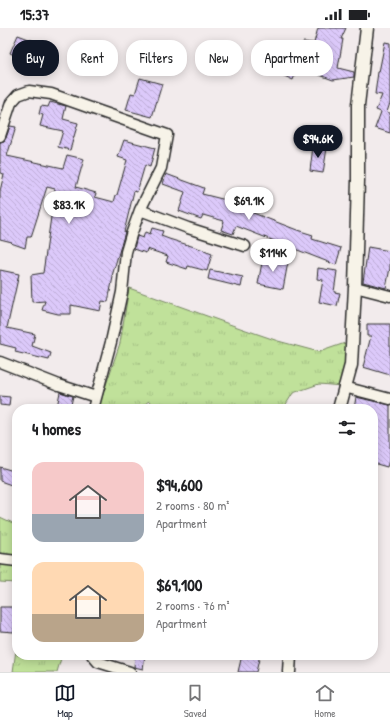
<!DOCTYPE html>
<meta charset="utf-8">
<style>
:root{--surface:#fff;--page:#f2f2f2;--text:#202124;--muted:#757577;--line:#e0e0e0;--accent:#111827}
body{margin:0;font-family:"Patrick Hand",sans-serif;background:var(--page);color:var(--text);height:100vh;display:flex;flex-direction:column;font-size:15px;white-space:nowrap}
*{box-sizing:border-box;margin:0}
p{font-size:13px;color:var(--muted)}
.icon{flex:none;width:22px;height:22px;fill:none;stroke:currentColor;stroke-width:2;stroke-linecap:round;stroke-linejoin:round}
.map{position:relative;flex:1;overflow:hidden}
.details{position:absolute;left:12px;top:376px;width:366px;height:256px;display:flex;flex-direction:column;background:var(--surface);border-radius:16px;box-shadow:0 2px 10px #0003}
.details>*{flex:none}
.guide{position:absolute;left:12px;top:12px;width:366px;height:36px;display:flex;gap:8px}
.price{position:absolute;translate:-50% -34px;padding:0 9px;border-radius:14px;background:#fff;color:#222;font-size:13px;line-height:26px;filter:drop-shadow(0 1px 2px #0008)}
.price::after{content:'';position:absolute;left:50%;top:24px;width:12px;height:9px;margin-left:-6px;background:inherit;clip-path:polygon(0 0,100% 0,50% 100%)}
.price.current{background:var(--accent);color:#fff}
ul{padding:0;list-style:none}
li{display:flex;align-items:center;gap:12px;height:100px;padding:0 20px}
li span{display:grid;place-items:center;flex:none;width:112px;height:80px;border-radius:12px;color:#555}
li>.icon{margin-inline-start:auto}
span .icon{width:48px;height:48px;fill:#fffc;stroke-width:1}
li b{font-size:17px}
h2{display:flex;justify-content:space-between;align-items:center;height:48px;padding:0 20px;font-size:17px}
.pill{padding:0 14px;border-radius:16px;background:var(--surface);box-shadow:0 2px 10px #0003;font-size:14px;line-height:36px}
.pill.current{background:var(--accent);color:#fff}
.status{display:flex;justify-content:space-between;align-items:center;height:28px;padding:0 20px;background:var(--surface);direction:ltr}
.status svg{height:11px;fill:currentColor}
.tab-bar{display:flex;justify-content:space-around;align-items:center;height:56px;border-top:1px solid var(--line);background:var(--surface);font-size:11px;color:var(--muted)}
.tab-bar a{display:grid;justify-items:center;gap:2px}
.tab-bar .current{color:var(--accent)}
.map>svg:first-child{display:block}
.grass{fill:url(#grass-tufts);stroke:#768662}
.building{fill:url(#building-back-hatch);stroke:#2b2b2b}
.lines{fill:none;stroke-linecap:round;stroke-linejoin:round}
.minor-casing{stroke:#2b2b2b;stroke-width:13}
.tertiary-casing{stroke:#2b2b2b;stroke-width:15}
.minor{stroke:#f7f3e8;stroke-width:10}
.tertiary{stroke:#f7f3e8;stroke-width:12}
</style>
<div class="status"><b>15:37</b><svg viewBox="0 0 49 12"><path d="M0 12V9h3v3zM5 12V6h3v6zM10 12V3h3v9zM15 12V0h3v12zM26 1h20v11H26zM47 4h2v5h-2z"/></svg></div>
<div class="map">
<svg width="390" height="644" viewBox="0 0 390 644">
<defs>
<pattern id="grass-tufts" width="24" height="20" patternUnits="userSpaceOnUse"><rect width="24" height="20" fill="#c0e19a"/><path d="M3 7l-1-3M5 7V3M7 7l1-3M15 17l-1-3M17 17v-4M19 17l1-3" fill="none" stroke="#a5c185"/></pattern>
<pattern id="building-back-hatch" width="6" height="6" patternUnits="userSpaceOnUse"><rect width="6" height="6" fill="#dcc9fa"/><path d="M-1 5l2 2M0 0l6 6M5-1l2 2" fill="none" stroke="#bdadd6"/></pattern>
</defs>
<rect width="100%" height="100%" fill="#f2ebec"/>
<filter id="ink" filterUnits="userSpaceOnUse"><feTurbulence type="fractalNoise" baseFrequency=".025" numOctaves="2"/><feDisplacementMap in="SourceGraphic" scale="8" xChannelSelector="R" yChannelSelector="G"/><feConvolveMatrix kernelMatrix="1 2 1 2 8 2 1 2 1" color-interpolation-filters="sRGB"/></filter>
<g filter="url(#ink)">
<path class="grass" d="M129 260 243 301 278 313 319 324 351 313 342 358 319 356 293 365 283 381H160L149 373 138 381H98L120 315Z
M0 489 17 497 16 555 0 554Z
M17 614V627H62L57 644H13Z"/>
<path class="building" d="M318 0H346L341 11H343L338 40 354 44V49L333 52 298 39 293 52 280 46 289 24 301 30 303 14 314 15Z
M18 7 37 14 33 25 30 23 26 33 14 28V27L10 25Z
M385 14 390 15V75L387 84 390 85V105L375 100 381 84 376 82 382 67 375 66 378 44H379Z
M140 50 162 56 152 89 126 82 131 65 135 66Z
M50 74 66 78 63 91 78 95 70 122 58 119 63 103 40 98 43 87 39 86 41 78 48 79Z
M10 98 16 99 7 128 63 140 67 127 84 131 76 159 96 165 95 169 114 174 116 167H117L127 132 118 129 124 112 155 120 150 139 145 137 137 164 134 163 124 204H125L112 248 113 249 108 274 102 273 100 283 71 277V286H58L42 282 45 273 32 274 31 247 43 245 55 161 47 159 31 209H27L25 220 11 215 12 214 0 211V163L4 146 0 145V114L4 113 6 110Z
M313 118 327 120 323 145 310 143Z
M166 146 204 160 202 166 226 172 249 182 248 183 297 202 313 207 312 211 341 220 336 237 236 198 233 206 221 202 224 193 203 187 201 191 179 183 185 164 163 156Z
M152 200 163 203 161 208 169 211 204 222V223L212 226 207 243 188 238 187 241 166 234 168 228 147 221 146 225 134 221 137 208 143 210 145 204 150 206Z
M368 219 390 223V240L386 260 363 254Z
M263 229 288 234 283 261 258 256Z
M318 240 337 243 334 264 340 265 337 278 319 274 323 252 317 251Z
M0 242 19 246 7 300 35 306 32 318 51 325 49 332 15 324 16 320 0 316Z
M210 242 243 249 241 259 208 251Z
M367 296H390V347L363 339 371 308H367Z
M60 364 73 368 70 381 57 379Z
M0 368 10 369 9 378 0 377Z
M356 369 390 377V429L387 439 373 435V381H354Z
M0 439 17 444V459L0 453Z
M0 579H15L14 604 0 603Z
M135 627H145L143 641 134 639Z
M242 627H260L256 644H238Z"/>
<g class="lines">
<defs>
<path id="minor" d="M0 108 11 75 18 67 29 63 51 66 167 107 161 140 140 182 131 207 126 224 122 264 111 314 93 381
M140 182 188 200 245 218
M355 259 390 268
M0 334 59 357 96 369
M344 359 390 371
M0 531 17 533
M92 627 98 634 130 644"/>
<path id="tertiary" d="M339 381 351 337 355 259 358 152V77L367 0
M289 644 290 627"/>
</defs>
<use href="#minor" class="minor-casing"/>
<use href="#tertiary" class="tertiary-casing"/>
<use href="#minor" class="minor"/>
<use href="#tertiary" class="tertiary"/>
</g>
</g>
</svg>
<b class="price current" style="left:318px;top:131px">$94.6K</b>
<b class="price" style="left:249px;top:193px">$69.1K</b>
<b class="price" style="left:69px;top:197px">$83.1K</b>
<b class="price" style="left:273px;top:245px">$114K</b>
<div class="guide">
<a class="pill current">Buy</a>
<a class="pill">Rent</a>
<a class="pill">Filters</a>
<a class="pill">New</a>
<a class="pill">Apartment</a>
</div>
<section class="details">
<h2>4 homes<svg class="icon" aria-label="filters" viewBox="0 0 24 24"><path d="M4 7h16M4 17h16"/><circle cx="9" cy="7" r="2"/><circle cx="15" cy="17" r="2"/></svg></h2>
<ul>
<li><span style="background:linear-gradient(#f6c9c9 65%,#9aa5b1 0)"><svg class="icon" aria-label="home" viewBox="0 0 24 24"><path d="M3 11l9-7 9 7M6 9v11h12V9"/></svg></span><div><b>$94,600</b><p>2 rooms · 80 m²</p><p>Apartment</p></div></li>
<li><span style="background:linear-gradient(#ffd9b3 65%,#b9a48a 0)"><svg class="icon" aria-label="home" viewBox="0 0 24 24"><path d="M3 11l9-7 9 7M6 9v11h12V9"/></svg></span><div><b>$69,100</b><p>2 rooms · 76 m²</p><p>Apartment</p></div></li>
</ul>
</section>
</div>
<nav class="tab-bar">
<a class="current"><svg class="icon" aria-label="map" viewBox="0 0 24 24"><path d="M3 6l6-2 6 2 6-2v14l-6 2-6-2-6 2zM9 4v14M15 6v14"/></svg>Map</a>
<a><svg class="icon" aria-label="saved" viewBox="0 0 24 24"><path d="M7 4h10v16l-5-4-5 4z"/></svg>Saved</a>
<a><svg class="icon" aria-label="home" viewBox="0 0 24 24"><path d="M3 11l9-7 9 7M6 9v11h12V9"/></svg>Home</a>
</nav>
